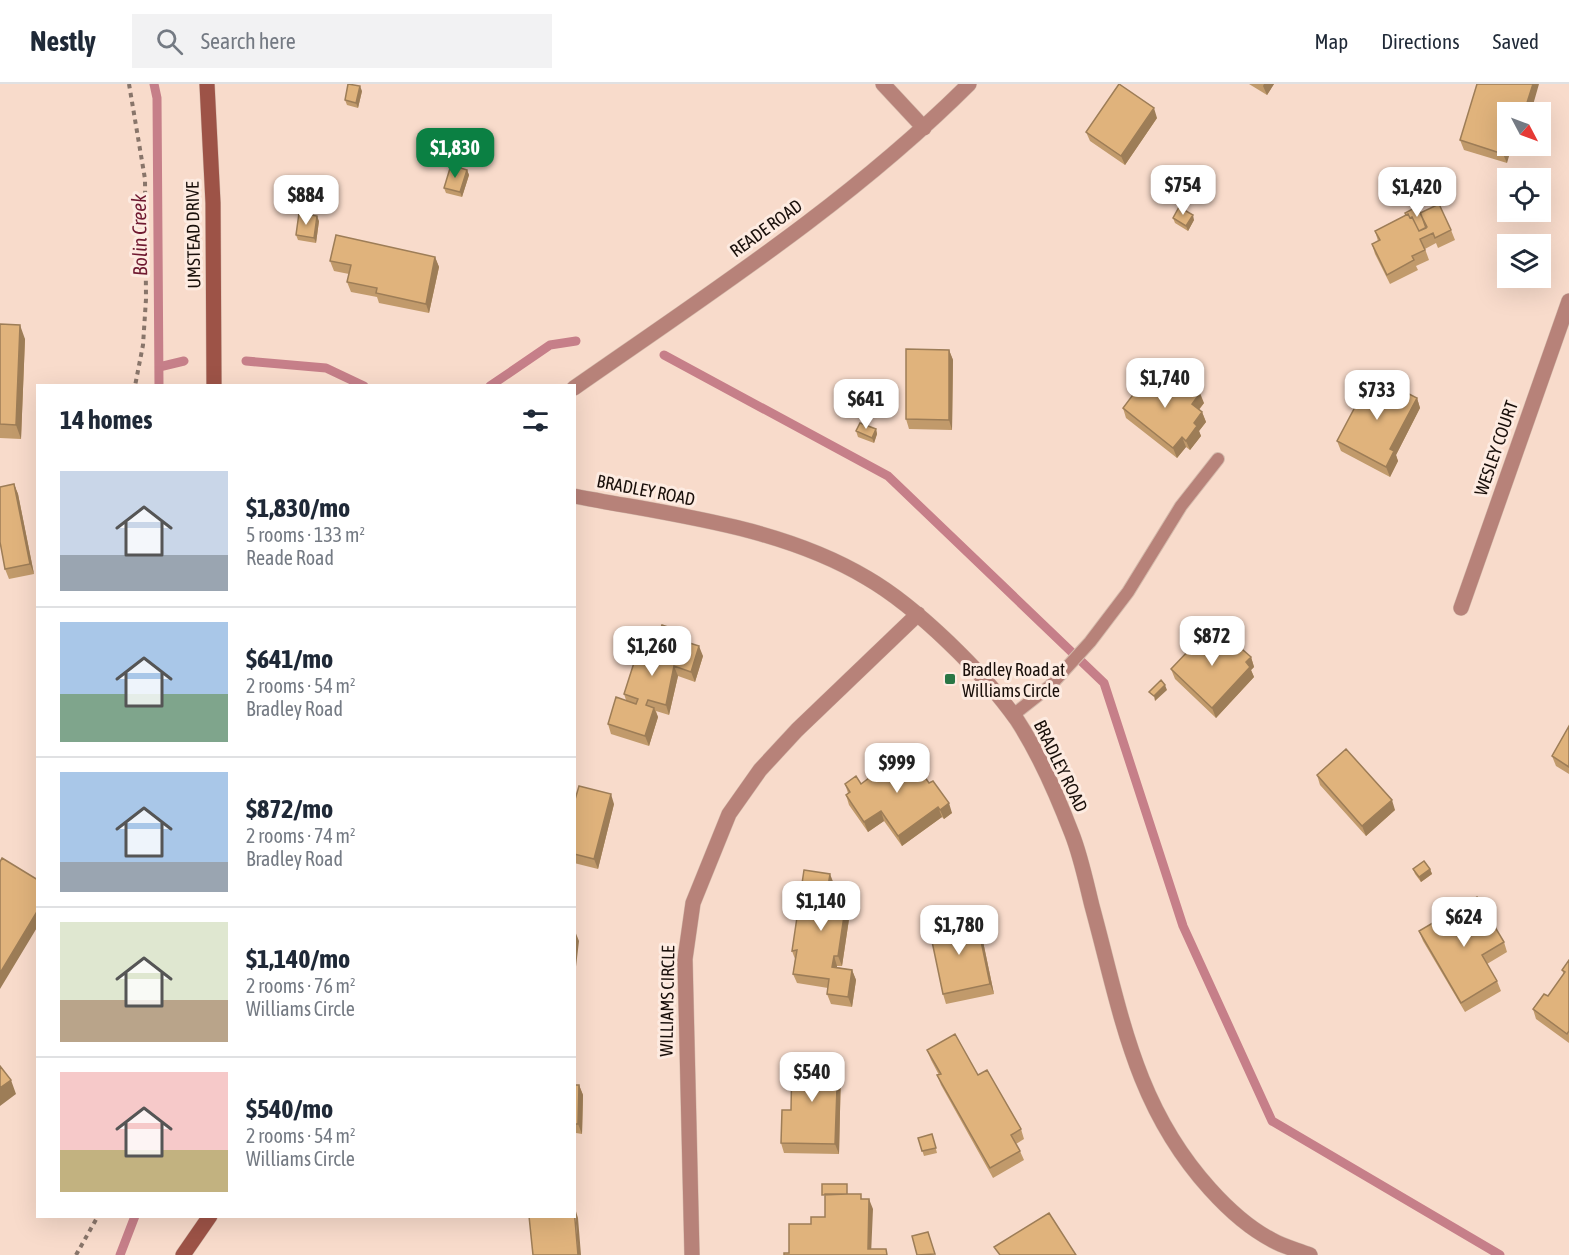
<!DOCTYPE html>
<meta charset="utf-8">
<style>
:root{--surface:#fff;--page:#f2f2f3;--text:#1f2937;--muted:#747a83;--line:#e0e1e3;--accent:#0b8043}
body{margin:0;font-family:"Asap Condensed",sans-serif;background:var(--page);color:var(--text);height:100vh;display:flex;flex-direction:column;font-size:22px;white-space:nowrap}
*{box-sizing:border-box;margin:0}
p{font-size:20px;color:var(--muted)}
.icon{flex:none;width:33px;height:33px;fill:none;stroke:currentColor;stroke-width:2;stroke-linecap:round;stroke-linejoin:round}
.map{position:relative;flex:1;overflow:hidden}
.drawer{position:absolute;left:36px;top:300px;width:540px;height:834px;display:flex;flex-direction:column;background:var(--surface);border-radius:0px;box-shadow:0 6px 24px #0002}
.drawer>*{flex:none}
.needle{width:39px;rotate:131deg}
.fabs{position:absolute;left:1497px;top:18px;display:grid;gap:12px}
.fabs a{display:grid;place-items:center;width:54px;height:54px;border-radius:0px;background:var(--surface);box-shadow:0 6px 24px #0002;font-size:30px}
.price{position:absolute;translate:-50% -51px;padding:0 14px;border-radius:12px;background:#fff;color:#222;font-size:20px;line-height:39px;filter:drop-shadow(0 2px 3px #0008)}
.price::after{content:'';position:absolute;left:50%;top:36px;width:18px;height:14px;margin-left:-9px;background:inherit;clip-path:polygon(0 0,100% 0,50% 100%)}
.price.current{background:var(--accent);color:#fff}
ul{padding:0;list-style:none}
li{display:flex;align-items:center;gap:18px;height:150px;padding:0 24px}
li+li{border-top:2px solid var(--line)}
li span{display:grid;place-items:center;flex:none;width:168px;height:120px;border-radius:0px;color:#555}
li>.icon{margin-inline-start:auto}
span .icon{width:72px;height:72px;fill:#fffc;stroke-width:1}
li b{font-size:26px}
h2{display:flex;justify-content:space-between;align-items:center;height:72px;padding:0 24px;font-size:26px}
header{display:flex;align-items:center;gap:36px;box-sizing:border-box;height:84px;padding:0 30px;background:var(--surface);border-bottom:2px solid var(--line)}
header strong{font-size:28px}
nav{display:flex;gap:33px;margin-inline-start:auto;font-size:21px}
.search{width:420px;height:54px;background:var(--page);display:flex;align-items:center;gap:15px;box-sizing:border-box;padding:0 21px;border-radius:0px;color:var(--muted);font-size:22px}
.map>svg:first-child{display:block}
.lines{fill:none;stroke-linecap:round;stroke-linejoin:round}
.stream{stroke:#c67f89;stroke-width:9}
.lane-casing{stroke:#d4baac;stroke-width:14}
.street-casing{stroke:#d4baac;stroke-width:16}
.secondary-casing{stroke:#d4baac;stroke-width:16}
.path{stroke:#88756a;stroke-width:4;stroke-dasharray:4.5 4.5;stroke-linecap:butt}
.lane{stroke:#b78279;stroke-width:12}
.street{stroke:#b78279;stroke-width:15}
.secondary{stroke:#9d5347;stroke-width:15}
.wall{fill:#c19a6b}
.shaded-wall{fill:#9d7d57}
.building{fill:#e0b37c;stroke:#9d7d57;stroke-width:1.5}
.poi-dot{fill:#297645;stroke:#fdebe1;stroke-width:2}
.labels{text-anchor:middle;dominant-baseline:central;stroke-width:6;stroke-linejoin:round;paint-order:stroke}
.street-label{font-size:18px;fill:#190f0a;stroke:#fdebe1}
.poi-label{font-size:18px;fill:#190f0a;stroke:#fdebe1;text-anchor:start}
.water-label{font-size:20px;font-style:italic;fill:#6f1930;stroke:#fdebe1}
</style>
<header>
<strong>Nestly</strong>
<div class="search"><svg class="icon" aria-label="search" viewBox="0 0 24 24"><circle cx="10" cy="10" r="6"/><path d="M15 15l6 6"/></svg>Search here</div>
<nav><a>Map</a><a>Directions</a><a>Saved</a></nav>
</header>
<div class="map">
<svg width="1569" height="1171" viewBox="0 0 1569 1171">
<rect width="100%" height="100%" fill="#f8dbcb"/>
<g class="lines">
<path class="stream" d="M154 0 157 14 159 302
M664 271 888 392 1104 599 1183 842 1272 1037 1500 1171
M246 277 326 284 364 302
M159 283 184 277
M490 302 550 261 576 257
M120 1171 135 1132"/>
<defs>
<path id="lane" d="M1013 631 1050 602 1090 558 1128 508 1181 422 1218 375"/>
<path id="street" d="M883 0 924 44
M574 304C710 209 852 117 969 0
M574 412C672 431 780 442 867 494 917 523 984 589 1017 636 1040 671 1057 711 1072 750 1081 773 1086 798 1092 822 1121 928 1134 1021 1210 1105 1228 1125 1249 1144 1272 1156 1284 1163 1298 1166 1310 1171
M1461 524 1569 217
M692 1171 685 875 693 819 729 730 760 686 797 646 918 530"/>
<path id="secondary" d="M207 0 213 119 214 302
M183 1171 210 1132"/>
</defs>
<use href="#lane" class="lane-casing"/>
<use href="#street" class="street-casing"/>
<use href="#secondary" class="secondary-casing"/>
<path class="path" d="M129 0 145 95 146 215 143 261 135 302
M76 1171 98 1132"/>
<use href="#lane" class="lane"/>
<use href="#street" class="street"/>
<use href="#secondary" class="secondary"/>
</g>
<path class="wall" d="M1249 0H1274L1267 11Z
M362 7 358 24 347 21 345 16Z
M1508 28 1507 79 1464 66 1460 56Z
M1157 34 1125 81 1090 57 1086 48Z
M467 86 469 91 462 113 446 109 444 104Z
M1405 129H1421L1451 146 1455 156 1438 164 1436 159 1425 165 1429 176 1416 182 1418 186 1390 200 1375 170 1372 160 1378 157 1375 147 1406 131Z
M1173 134 1194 136 1188 147 1175 139Z
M319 137 316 159 298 156 296 151Z
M435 173 439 183 429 229 379 219 377 213 351 208 347 198 349 190 334 187 330 177Z
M0 240 25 255 21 355 0 354Z
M949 266 953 276 952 346 909 345 906 335Z
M1171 304 1204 319 1199 326 1202 328 1206 338 1199 347 1201 352 1190 366 1186 363 1177 374 1126 334 1123 324Z
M1417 314 1420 324 1396 371 1398 377 1390 393 1341 367 1337 357Z
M876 345 877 350 874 359 858 353 856 347Z
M14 400 18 410 34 490 9 495 5 485Z
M658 552 686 558 703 572 695 598 678 592 669 631 656 627 658 633 649 662 611 650 608 640 626 616 624 610 637 569 634 562Z
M1231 564 1251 573 1254 583 1251 586 1254 593 1216 634 1175 595 1171 585Z
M1569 642V690L1556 682 1552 672Z
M1317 691 1395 726 1366 752 1320 701Z
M929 699 952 729 944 735 942 733 902 762 884 737 868 748 849 721 846 711 848 709 845 700Z
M574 719 614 720 598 785 574 779Z
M1413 785H1430L1432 790 1421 798 1415 790Z
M834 800 833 803 848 805 852 815 842 882H837V883L852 886 856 896 852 923 831 920 827 910 828 904 797 899 793 890 795 875 792 867Z
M976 833 980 843 994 910 946 920 943 910Z
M1419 847 1504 858 1507 868 1487 880 1497 897 1501 907 1465 928 1423 857Z
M1569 876V959L1536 935 1533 925 1548 912 1564 891 1562 886Z
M927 966 978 991 1021 1045 1024 1055 1016 1060 1020 1067 1024 1076 993 1094 941 1001 937 991H939L931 976Z
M838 975 841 985 839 1070 784 1069 781 1059 791 1026Z
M574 1001H579L583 1011 582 1050 576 1049 574 1085Z
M932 1050 937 1069 924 1072 918 1054Z"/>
<path class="shaded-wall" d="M1264 0H1274L1267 11 1263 2Z
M1533 0H1539L1531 28H1524Z
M360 2 362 7 358 24 356 19Z
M1154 24 1157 34 1125 81 1121 72Z
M1508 56V62H1512L1507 79 1503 70Z
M467 86 469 91 462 113 460 108Z
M1193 131 1194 136 1188 147 1186 142Z
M317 132 319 137 316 159 314 154Z
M435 173 439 183 429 229 426 220Z
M20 241 25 255 21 355 16 341Z
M949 266 953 276 952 346 949 336Z
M1200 309 1204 319 1195 330 1192 320Z
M1417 314 1420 324 1396 371 1398 377 1390 393 1386 383 1390 365Z
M1202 328 1206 338 1199 347 1201 352 1190 366 1186 357 1194 339Z
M876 345 877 350 874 359 872 354Z
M1182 353 1186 363 1177 374 1173 364Z
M14 400 18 410 34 490 30 480Z
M682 548 686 557 680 556Z
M699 562 703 572 695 598 691 588Z
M1251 573 1254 583 1251 586 1254 593 1216 634 1212 624 1246 578Z
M674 582 678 592 669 631 666 621Z
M1165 601 1167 606 1155 617 1154 612Z
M654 624 658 633 649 662 645 652Z
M611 710 614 720 598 785 594 775Z
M1392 716 1395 726 1366 752 1362 742Z
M949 719 952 729 944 735 940 726Z
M938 723 942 733 902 762 898 752Z
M881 727 884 737 868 748 864 738Z
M1430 785 1432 790 1421 798 1419 793Z
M830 790 834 800 832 812 828 802Z
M848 805 852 815 842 882 838 872Z
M38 826V842L0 905V889Z
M976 833 980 843 994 910 990 900Z
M575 847 579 857 574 900V854Z
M834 872 837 882 836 892 832 883Z
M852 886 856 896 852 923 848 913Z
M838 975 841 985 839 1070 835 1060Z
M11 996 16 1010 0 1022V1004Z
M579 1001 583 1011 582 1050 578 1040Z
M574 1046 576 1049 575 1085H574Z
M869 1115 873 1125 871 1171 868 1165Z
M575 1124 578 1134 581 1171H578Z"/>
<path class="building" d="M348 0 360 2 356 19 345 16Z
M1119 0 1154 24 1121 72 1086 48Z
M1477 0H1533L1524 28H1508V56L1503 70 1460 56Z
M451 81 467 86 460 108 444 104Z
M1439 120 1451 146 1435 154 1433 149 1420 155 1425 166 1412 172 1414 176 1387 191 1372 160 1380 156 1375 147 1408 130 1410 134 1412 133 1419 147 1427 143 1420 129Z
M1418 122 1426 144 1419 147 1412 133 1410 134 1408 130 1406 131 1405 129Z
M1179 123 1193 131 1186 142 1173 134Z
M299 129 317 132 314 154 296 151Z
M336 151 435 173 426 220 376 209 377 204 347 198 351 181 330 177Z
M0 240 20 241 16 341 0 340Z
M906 265 949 266V336L906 335Z
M1150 288 1171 304 1179 293 1200 309 1192 320 1202 328 1194 339 1197 342 1186 357 1182 353 1173 364 1123 324Z
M1372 291 1417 314 1390 365 1394 367 1386 383 1337 357Z
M860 339 876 345 872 354 856 347Z
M14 400 30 480 5 485 0 458V403Z
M662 541 682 548 680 556 699 562 691 588 674 582 666 621 648 616 646 621 654 624 645 652 608 640 616 613 636 620 638 615 624 610 639 563 634 562 641 547 658 552Z
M1210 544 1231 564 1235 559 1251 573 1246 578 1250 583 1212 624 1171 585Z
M1161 596 1165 601 1154 612 1149 608Z
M1569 642V683L1552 672Z
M1346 665 1392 716 1362 742 1317 691Z
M906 666 929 699 933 697 949 719 940 726 938 723 898 752 881 727 864 738 846 711 850 708 845 700 856 692 861 700Z
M579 702 611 710 594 775 574 770V719Z
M2 774 38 796V826L0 889V778Z
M1424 777 1430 785 1419 793 1413 785Z
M804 786 830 790 828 802 848 805 838 872H834L832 883 852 886 848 913 827 910 829 895 793 890 797 866 792 867Z
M1477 813 1504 858 1482 871 1497 897 1461 919 1419 847Z
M976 833 990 900 943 910 929 843Z
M1569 876V947L1567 950 1533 925 1544 910 1548 912 1565 888 1562 886Z
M955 950 978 991 987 986 1021 1045 1011 1051 1020 1067 990 1084 937 991 941 990 927 966Z
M792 974 838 975 835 1060 781 1059 782 1026H791Z
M0 982 11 996 0 1004Z
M574 1001H579L578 1040H574Z
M932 1050 936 1064 922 1067 918 1054Z
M822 1100H847V1110L822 1111Z
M825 1110H861V1115H869L868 1165H886L887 1171H784V1169H789V1140H811V1133H825Z
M574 1124 578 1171H533L529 1132H574Z
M1049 1129 1076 1171H1000L994 1163Z
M928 1148 935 1170 917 1171 912 1152Z"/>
<rect class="poi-dot" x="944" y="589" width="12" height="12" rx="3"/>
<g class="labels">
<g class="street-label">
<text transform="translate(766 144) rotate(-36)">READE ROAD</text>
<text transform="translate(193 151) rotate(-91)">UMSTEAD DRIVE</text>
<text transform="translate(1496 364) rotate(-71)">WESLEY COURT</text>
<text transform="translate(646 406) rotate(11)">BRADLEY ROAD</text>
<text transform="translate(1061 682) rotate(64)">BRADLEY ROAD</text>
<text transform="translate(667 917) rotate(-89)">WILLIAMS CIRCLE</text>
</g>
<g class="poi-label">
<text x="962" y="585">Bradley Road at<tspan x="962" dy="21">Williams Circle</tspan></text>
</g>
<g class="water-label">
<text transform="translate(139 151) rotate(-91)">Bolin Creek</text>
</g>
</g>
</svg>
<div class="fabs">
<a><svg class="needle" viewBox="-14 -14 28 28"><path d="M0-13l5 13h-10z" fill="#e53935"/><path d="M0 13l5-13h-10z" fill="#747a83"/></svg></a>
<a><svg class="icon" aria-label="locate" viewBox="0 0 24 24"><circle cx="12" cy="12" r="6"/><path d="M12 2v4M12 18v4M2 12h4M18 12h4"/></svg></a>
<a><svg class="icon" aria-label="layers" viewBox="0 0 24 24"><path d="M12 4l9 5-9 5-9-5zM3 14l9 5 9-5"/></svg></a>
</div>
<b class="price current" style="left:455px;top:95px">$1,830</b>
<b class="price" style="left:1183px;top:132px">$754</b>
<b class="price" style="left:1417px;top:134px">$1,420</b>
<b class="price" style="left:306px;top:142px">$884</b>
<b class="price" style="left:1165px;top:325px">$1,740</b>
<b class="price" style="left:1377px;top:337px">$733</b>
<b class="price" style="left:866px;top:346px">$641</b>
<b class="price" style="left:1212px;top:583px">$872</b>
<b class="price" style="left:652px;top:593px">$1,260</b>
<b class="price" style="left:897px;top:710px">$999</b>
<b class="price" style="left:821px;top:848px">$1,140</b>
<b class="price" style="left:1464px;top:864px">$624</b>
<b class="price" style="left:959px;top:872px">$1,780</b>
<b class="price" style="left:812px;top:1019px">$540</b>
<section class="drawer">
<h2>14 homes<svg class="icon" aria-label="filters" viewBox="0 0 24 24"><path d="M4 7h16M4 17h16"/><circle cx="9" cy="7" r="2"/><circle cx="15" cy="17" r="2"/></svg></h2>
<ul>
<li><span style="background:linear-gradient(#c9d6e8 70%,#9aa5b1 0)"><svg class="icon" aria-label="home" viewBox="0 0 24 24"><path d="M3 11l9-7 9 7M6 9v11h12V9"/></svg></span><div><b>$1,830/mo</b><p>5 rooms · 133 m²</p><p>Reade Road</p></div></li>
<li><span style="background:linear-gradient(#a9c7e8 60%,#7fa58c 0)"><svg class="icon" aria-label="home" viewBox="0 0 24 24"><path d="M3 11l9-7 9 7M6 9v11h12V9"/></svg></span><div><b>$641/mo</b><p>2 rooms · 54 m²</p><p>Bradley Road</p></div></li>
<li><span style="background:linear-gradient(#a9c7e8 75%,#9aa5b1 0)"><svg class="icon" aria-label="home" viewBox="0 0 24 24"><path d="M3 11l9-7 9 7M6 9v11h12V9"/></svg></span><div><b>$872/mo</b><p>2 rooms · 74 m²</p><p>Bradley Road</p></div></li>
<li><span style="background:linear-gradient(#dfe7d0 65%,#b9a48a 0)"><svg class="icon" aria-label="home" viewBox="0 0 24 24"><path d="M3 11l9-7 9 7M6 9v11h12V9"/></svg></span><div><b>$1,140/mo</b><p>2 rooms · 76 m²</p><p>Williams Circle</p></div></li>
<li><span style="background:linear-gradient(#f6c9c9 65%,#c2b280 0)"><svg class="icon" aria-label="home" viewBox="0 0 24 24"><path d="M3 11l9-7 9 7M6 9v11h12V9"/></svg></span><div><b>$540/mo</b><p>2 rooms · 54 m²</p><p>Williams Circle</p></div></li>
</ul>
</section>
</div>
